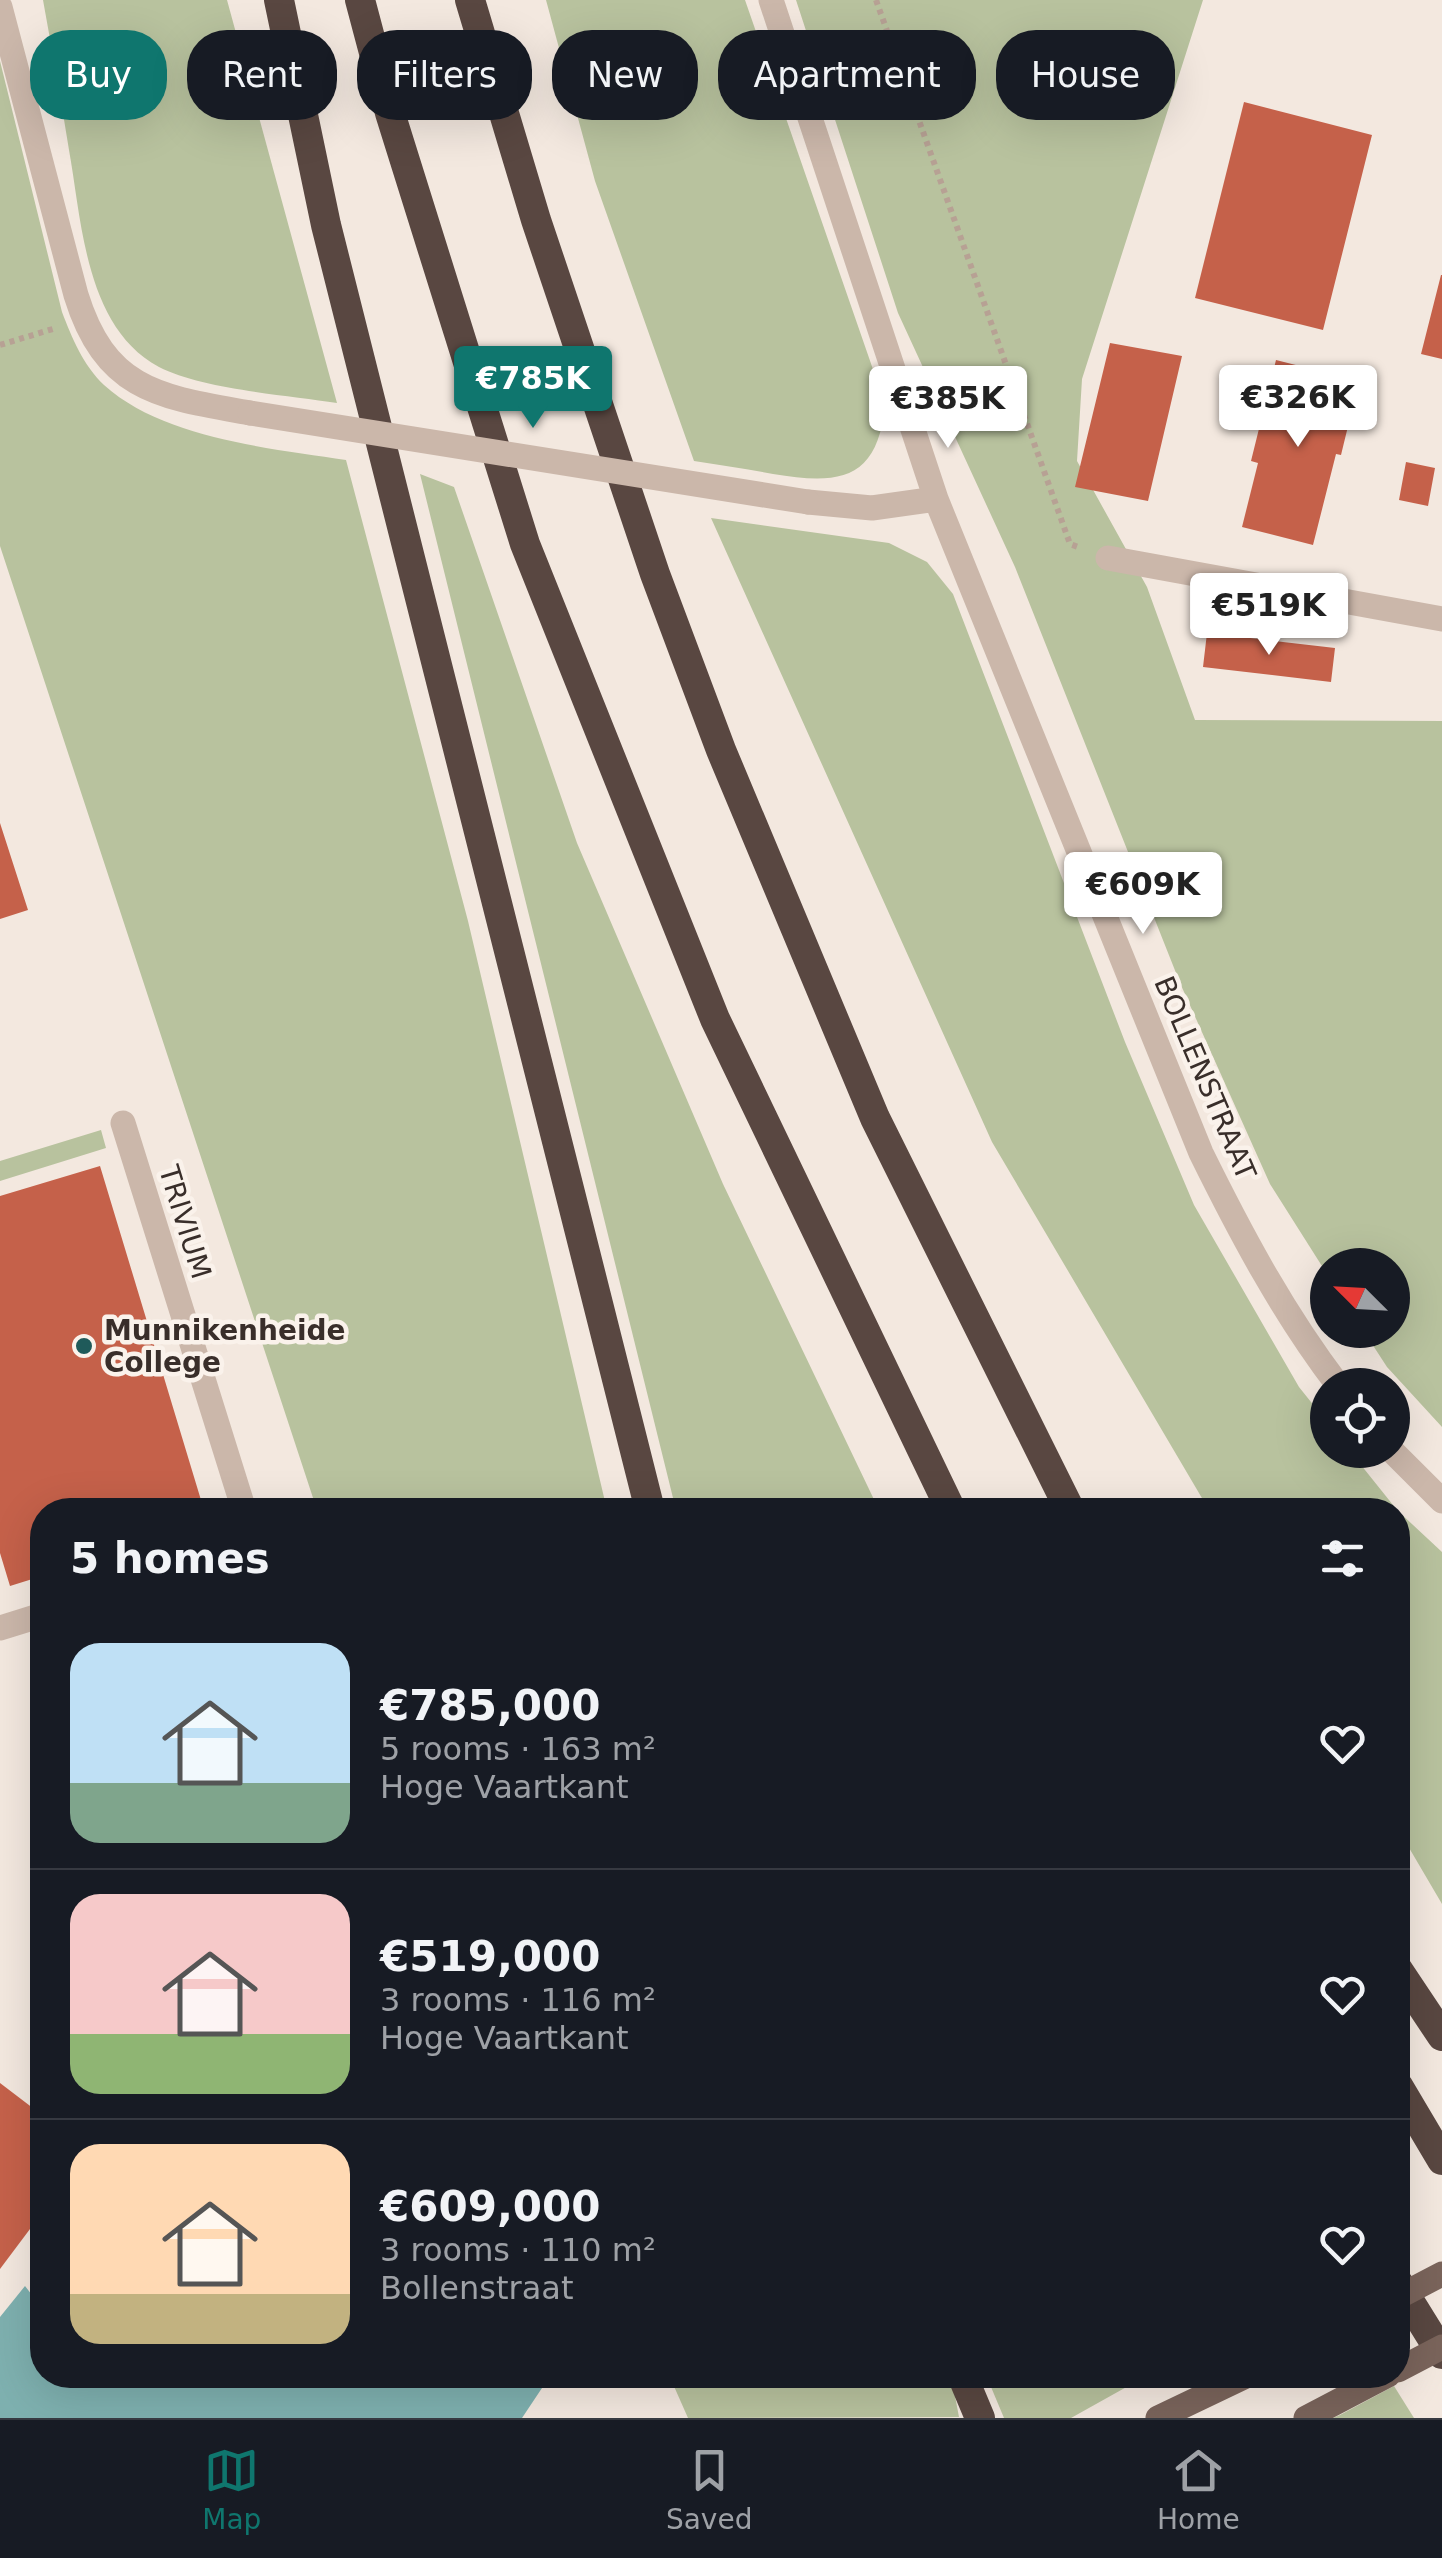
<!DOCTYPE html>
<meta charset="utf-8">
<style>
:root{--surface:#171b24;--page:#20242c;--text:#f1f3f6;--muted:#9ea1a6;--line:#363941;--accent:#0f766e}
body{margin:0;font-family:"DejaVu Sans",sans-serif;background:var(--page);color:var(--text);height:100vh;display:flex;flex-direction:column;font-size:38px;white-space:nowrap}
*{box-sizing:border-box;margin:0}
p{font-size:32px;color:var(--muted)}
.icon{flex:none;width:55px;height:55px;fill:none;stroke:currentColor;stroke-width:2;stroke-linecap:round;stroke-linejoin:round}
.map{position:relative;flex:1;overflow:hidden}
.sheet{position:absolute;left:30px;top:1498px;width:1380px;height:890px;display:flex;flex-direction:column;background:var(--surface);border-radius:40px;box-shadow:0 10px 40px #0002}
.sheet>*{flex:none}
.guide{position:absolute;left:30px;top:30px;width:1382px;height:90px;display:flex;gap:20px}
.needle{width:65px;rotate:294deg}
.controls{position:absolute;left:1310px;top:1248px;display:grid;gap:20px}
.controls a{display:grid;place-items:center;width:100px;height:100px;border-radius:50%;background:var(--surface);box-shadow:0 10px 40px #0002;font-size:50px}
.price{position:absolute;translate:-50% -85px;padding:0 22px;border-radius:10px;background:#fff;color:#222;font-size:32px;line-height:65px;filter:drop-shadow(0 2px 5px #0008)}
.price::after{content:'';position:absolute;left:50%;top:60px;width:30px;height:22px;margin-left:-15px;background:inherit;clip-path:polygon(0 0,100% 0,50% 100%)}
.price.selected{background:var(--accent);color:#fff}
ul{padding:0;list-style:none}
li{display:flex;align-items:center;gap:30px;height:250px;padding:0 40px}
li+li{border-top:2px solid var(--line)}
li span{display:grid;place-items:center;flex:none;width:280px;height:200px;border-radius:30px;color:#555}
li>.icon{margin-inline-start:auto}
span .icon{width:120px;height:120px;fill:#fffc;stroke-width:1}
li b{font-size:42px}
h2{display:flex;justify-content:space-between;align-items:center;height:120px;padding:0 40px;font-size:42px}
.tag{padding:0 35px;border-radius:40px;background:var(--surface);box-shadow:0 10px 40px #0002;font-size:35px;line-height:90px}
.tag.selected{background:var(--accent);color:#fff}
.tabs{display:flex;justify-content:space-around;align-items:center;height:140px;border-top:2px solid var(--line);background:var(--surface);font-size:28px;color:var(--muted)}
.tabs a{display:grid;justify-items:center;gap:5px}
.tabs .selected{color:var(--accent)}
.map>svg:first-child{display:block}
.green{fill:#b8c29e}
.water{fill:#7eb0af}
.building{fill:#c5614a}
.lines{fill:none;stroke-linecap:round;stroke-linejoin:round}
.path{stroke:#b7a194;stroke-width:6;stroke-dasharray:5 5;stroke-linecap:butt}
.minor{stroke:#cbb7aa;stroke-width:25}
.major{stroke:#7a645b;stroke-width:25}
.highway{stroke:#594741;stroke-width:30}
.minor-bridge{stroke:#cbb7aa;stroke-width:25}
.major-bridge{stroke:#7a645b;stroke-width:25}
.poi-dot{fill:#1f5a5a;stroke:#faf2eb;stroke-width:4}
.labels{text-anchor:middle;dominant-baseline:central;stroke-width:9;stroke-linejoin:round;paint-order:stroke}
.street-label{font-size:28px;fill:#392e2a;stroke:#faf2eb}
.poi-label{font-size:28px;font-weight:bold;fill:#392e2a;stroke:#faf2eb;text-anchor:start}
</style>
<div class="map">
<svg width="1442" height="2418" viewBox="0 0 1442 2418">
<rect width="100%" height="100%" fill="#f3e8df"/>
<path class="green" d="M43 0H227L337 403C287 395 201 389 159 367 85 327 82 222 69 150 61 100 52 50 43 0Z
M546 0H745L885 404C878 481 839 485 773 474 747 469 721 465 694 461L595 181Z
M796 0H1203L1082 379 1077 461 1147 587 1195 720 1442 721V1427L1387 1367 1363 1330H1392V1265H1328L1327 1274 1270 1184 1180 983 1015 567 898 313Z
M0 61 62 312C72 338 83 365 104 385 164 439 270 448 346 460L468 921 607 1510H317L0 546Z
M420 474 454 487 577 843 723 1184 879 1510H676Z
M711 518 889 543 927 562 953 594 1125 1042 1194 1205 1299 1387 1327 1422 1328 1450H1349L1397 1510H1209L992 1142Z
M101 1130 106 1148 0 1181V1161Z
M1398 1511 1442 1552V1904L1398 1829Z
M669 2375H951L959 2417 688 2418Z
M986 2375H1148L1071 2418H1004Z
M1394 2386 1414 2418H1333L1340 2415Z"/>
<path class="water" d="M25 2286 42 2308V2375H542L544 2385 522 2418H0V2317Z"/>
<path class="building" d="M1244 102 1372 135 1323 330 1195 298Z
M1441 275H1442V359L1421 354Z
M1110 343 1182 356 1148 501 1075 487Z
M1276 360 1359 381 1341 455 1336 454 1313 545 1242 527 1258 463 1251 461Z
M1406 462 1435 468 1428 506 1399 500Z
M1207 633 1335 648 1331 682 1203 667Z
M0 823 28 910 0 919Z
M100 1166 204 1510H42V1576L10 1586 0 1553V1196Z
M0 2083 42 2115V2213L0 2269Z"/>
<g class="lines">
<path class="path" d="M876 0 1070 544 1078 547
M0 345 56 328
M942 412 1017 390"/>
<path class="minor" d="M771 0 936 499 1201 1153C1241 1234 1283 1313 1338 1385
M0 7 76 295C106 392 161 397 250 413
M808 502 872 508 936 499
M1108 558 1442 619
M123 1123 244 1510
M1391 1450 1442 1501
M0 1628 42 1615"/>
<path class="major" d="M1158 2418 1248 2375
M1306 2418 1388 2375"/>
<path class="highway" d="M279 0 326 225 650 1510
M360 0 390 113 525 544 715 1019 951 1510
M470 0 536 220 655 574 721 750 875 1118 1070 1510
M1398 1970 1442 2036
M1398 2086 1442 2160
M1398 2283 1442 2354
M962 2375 980 2418"/>
<path class="minor-bridge" d="M250 413 808 502"/>
<path class="major-bridge" d="M1398 2297 1442 2274
M1398 2370 1442 2347"/>
</g>
<circle class="poi-dot" cx="84" cy="1346" r="10"/>
<g class="labels">
<g class="street-label">
<text transform="translate(1205 1078) rotate(67)">BOLLENSTRAAT</text>
<text transform="translate(185 1222) rotate(73)">TRIVIUM</text>
</g>
<g class="poi-label">
<text x="104" y="1330">Munnikenheide<tspan x="104" dy="32">College</tspan></text>
</g>
</g>
</svg>
<div class="controls">
<a><svg class="needle" viewBox="-14 -14 28 28"><path d="M0-13l5 13h-10z" fill="#e53935"/><path d="M0 13l5-13h-10z" fill="#9ea1a6"/></svg></a>
<a><svg class="icon" aria-label="locate" viewBox="0 0 24 24"><circle cx="12" cy="12" r="6"/><path d="M12 2v4M12 18v4M2 12h4M18 12h4"/></svg></a>
</div>
<b class="price selected" style="left:533px;top:431px">€785K</b>
<b class="price" style="left:1298px;top:450px">€326K</b>
<b class="price" style="left:948px;top:451px">€385K</b>
<b class="price" style="left:1269px;top:658px">€519K</b>
<b class="price" style="left:1143px;top:937px">€609K</b>
<div class="guide">
<a class="tag selected">Buy</a>
<a class="tag">Rent</a>
<a class="tag">Filters</a>
<a class="tag">New</a>
<a class="tag">Apartment</a>
<a class="tag">House</a>
</div>
<section class="sheet">
<h2>5 homes<svg class="icon" aria-label="filters" viewBox="0 0 24 24"><path d="M4 7h16M4 17h16"/><circle cx="9" cy="7" r="2"/><circle cx="15" cy="17" r="2"/></svg></h2>
<ul>
<li><span style="background:linear-gradient(#bfe0f5 70%,#7fa58c 0)"><svg class="icon" aria-label="home" viewBox="0 0 24 24"><path d="M3 11l9-7 9 7M6 9v11h12V9"/></svg></span><div><b>€785,000</b><p>5 rooms · 163 m²</p><p>Hoge Vaartkant</p></div><svg class="icon" aria-label="heart" viewBox="0 0 24 24"><path d="M12 20l-8-8c-3-5 5-10 8-4 3-6 11-1 8 4z"/></svg></li>
<li><span style="background:linear-gradient(#f6c9c9 70%,#8fb573 0)"><svg class="icon" aria-label="home" viewBox="0 0 24 24"><path d="M3 11l9-7 9 7M6 9v11h12V9"/></svg></span><div><b>€519,000</b><p>3 rooms · 116 m²</p><p>Hoge Vaartkant</p></div><svg class="icon" aria-label="heart" viewBox="0 0 24 24"><path d="M12 20l-8-8c-3-5 5-10 8-4 3-6 11-1 8 4z"/></svg></li>
<li><span style="background:linear-gradient(#ffd9b3 75%,#c2b280 0)"><svg class="icon" aria-label="home" viewBox="0 0 24 24"><path d="M3 11l9-7 9 7M6 9v11h12V9"/></svg></span><div><b>€609,000</b><p>3 rooms · 110 m²</p><p>Bollenstraat</p></div><svg class="icon" aria-label="heart" viewBox="0 0 24 24"><path d="M12 20l-8-8c-3-5 5-10 8-4 3-6 11-1 8 4z"/></svg></li>
</ul>
</section>
</div>
<nav class="tabs">
<a class="selected"><svg class="icon" aria-label="map" viewBox="0 0 24 24"><path d="M3 6l6-2 6 2 6-2v14l-6 2-6-2-6 2zM9 4v14M15 6v14"/></svg>Map</a>
<a><svg class="icon" aria-label="saved" viewBox="0 0 24 24"><path d="M7 4h10v16l-5-4-5 4z"/></svg>Saved</a>
<a><svg class="icon" aria-label="home" viewBox="0 0 24 24"><path d="M3 11l9-7 9 7M6 9v11h12V9"/></svg>Home</a>
</nav>
